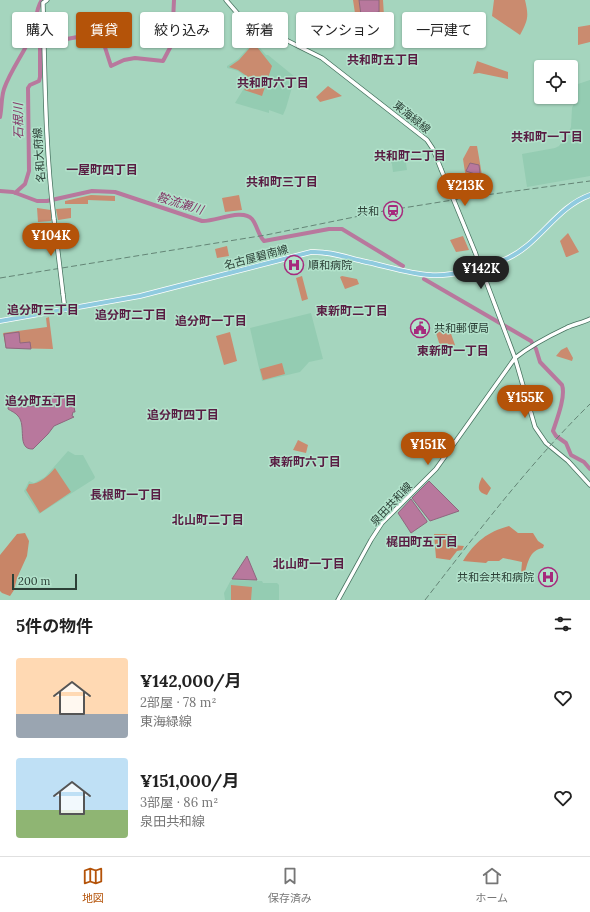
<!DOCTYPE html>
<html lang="ja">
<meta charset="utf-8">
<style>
:root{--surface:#fff;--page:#f6f6f6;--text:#222;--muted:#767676;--line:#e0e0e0;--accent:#b45309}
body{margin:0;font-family:Lora,"Noto Sans JP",serif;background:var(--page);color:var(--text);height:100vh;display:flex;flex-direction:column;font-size:15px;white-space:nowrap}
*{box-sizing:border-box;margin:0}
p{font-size:13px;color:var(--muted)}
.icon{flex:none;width:22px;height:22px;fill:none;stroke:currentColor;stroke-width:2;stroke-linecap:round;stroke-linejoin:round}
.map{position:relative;height:600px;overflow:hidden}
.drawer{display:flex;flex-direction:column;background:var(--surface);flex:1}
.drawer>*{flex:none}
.banner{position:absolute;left:12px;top:12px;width:566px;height:36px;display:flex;gap:8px}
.buttons{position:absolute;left:534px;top:60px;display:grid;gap:8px}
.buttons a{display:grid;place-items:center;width:44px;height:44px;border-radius:4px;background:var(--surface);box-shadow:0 1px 3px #0004;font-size:20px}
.scale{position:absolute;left:12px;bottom:10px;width:65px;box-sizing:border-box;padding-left:4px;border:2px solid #2c4037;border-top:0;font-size:11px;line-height:14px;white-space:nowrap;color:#2c4037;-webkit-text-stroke:3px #b2e2cb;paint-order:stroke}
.price{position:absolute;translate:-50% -34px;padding:0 9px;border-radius:14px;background:var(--accent);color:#fff;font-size:13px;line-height:26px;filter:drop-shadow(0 1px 2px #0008)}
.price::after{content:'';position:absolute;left:50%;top:24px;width:12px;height:9px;margin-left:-6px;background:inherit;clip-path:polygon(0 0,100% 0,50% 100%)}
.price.on{background:#222;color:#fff}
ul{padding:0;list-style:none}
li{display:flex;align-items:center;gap:12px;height:100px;padding:0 16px}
li span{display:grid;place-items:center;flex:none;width:112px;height:80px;border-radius:4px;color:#555}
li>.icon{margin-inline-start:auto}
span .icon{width:48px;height:48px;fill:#fffc;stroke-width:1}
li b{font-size:17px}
h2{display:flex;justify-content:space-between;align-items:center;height:48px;padding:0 16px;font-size:17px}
.tag{padding:0 14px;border-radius:4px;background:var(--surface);box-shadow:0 1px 3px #0004;font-size:14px;line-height:36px}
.tag.on{background:var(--accent);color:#fff}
.tab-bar{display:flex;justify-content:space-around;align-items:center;height:56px;border-top:1px solid var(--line);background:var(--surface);font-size:11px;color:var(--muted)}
.tab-bar a{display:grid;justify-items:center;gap:2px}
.tab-bar .on{color:var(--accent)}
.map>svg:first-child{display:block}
.built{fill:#94ccb2}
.green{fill:#ca8b6f}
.forest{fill:#c88567}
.water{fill:#b8789d;stroke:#8e677e}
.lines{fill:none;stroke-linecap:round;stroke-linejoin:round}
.river{stroke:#b8789d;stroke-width:4}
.secondary-casing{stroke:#477360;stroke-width:5}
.primary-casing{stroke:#fff;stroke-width:5.5}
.secondary{stroke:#fff;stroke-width:3.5}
.primary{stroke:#90cbdf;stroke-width:4}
.rail{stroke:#648576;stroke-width:1;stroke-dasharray:6 3;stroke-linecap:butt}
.secondary-bridge-casing{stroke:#477360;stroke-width:5;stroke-linecap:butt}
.secondary-bridge{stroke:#fff;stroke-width:3.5}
.labels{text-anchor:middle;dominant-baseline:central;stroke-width:3;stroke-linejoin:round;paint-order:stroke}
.street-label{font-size:11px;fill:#2c4037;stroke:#b2e2cb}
.poi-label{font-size:11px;fill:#2c4037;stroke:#b2e2cb;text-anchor:end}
.neighbourhood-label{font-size:12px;font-weight:bold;fill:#591d43;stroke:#b2e2cb}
.water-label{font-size:12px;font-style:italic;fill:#843667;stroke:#b2e2cb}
</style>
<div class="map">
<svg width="590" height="600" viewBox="0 0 590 600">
<rect width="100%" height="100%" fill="#a5d5be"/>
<path class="built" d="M254 41 266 55H268L295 77 286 108 283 115 269 110V113L235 103 249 80 238 71 227 68V66L238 59Z
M590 80V176L527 187 522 154 555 148 559 146 568 134 571 127 572 108 578 95V84Z
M393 150H395L406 163 407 170 393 172 392 164 387 157Z
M311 313 323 359 309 362 300 372 262 381 250 328Z
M68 451 75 455H83L95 477 94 479 39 514 24 491 29 481 34 483 45 477Z
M231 580 262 581 263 583H277L279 585V600H225L224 593Z"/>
<path class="green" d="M353 0H383L384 16 356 20Z
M494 0H525C529 17 528 20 520 35L492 16Z
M327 24 344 30 343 36 341 38 323 32Z
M590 25V42L578 45V27Z
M254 43 272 66 262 96 244 90 251 79 238 70 229 67 239 60Z
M477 61 508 72V79L479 73 473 74Z
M328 86 342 96 320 102 316 97Z
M470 146H477L482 175 466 179 463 159Z
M91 195 115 196V201L88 200V204H65V201Z
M239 195 242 210 225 212 222 198Z
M37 208 51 210V221L38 222Z
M71 208V218L58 220 56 209Z
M568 233 579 252 567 257H566L560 241Z
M463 236 469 250 456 252 450 240Z
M227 246 229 256 217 258 215 249Z
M302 276 308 299 302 301 296 278Z
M342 276 357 279 359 284 345 289 340 277Z
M49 317 53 349 6 348 3 333 47 327 46 318Z
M448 328H449L455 345 443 350 441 349 436 333Z
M230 332 237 361 224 365 216 336Z
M567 347 573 358 572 361 556 356 561 350Z
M282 363 285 374 263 380 260 369Z
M298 440 308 445 306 453 293 450Z
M55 468 71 492 40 513 26 490 29 484C40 484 48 476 55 468Z
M231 585 252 587 251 600H231Z"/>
<path class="forest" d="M482 477 491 488 487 495C476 492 478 486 482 477Z
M509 526 518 533H533L538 541 544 545 543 548C529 550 528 563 524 575L521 574 522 562 503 558 499 561H488L486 563 463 561C475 542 487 532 509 526Z
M25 533 29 541 27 556 17 578 14 590 10 596 2 593 0 591V555L17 534Z
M434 534H452V545L464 546 462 550 457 551 450 560 436 558Z"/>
<path class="water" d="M359 0H379V12L361 15Z
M470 163 479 165 480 173 478 175 466 171Z
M19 332 20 343 30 342 31 349 6 348 4 334Z
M54 394 73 402 75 412H73L72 416 74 417 54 426 48 434 33 449C16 450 27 425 18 416 16 413 11 411 8 409L9 403C21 406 33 409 43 402 47 399 50 396 54 394Z
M429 481 459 511 430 521 412 498Z
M411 499 427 521V522L411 533 398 513Z
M247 556 257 580 232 579Z"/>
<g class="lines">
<path class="river" d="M0 117C2 108 1 98 4 89 11 69 25 52 33 32 37 22 35 9 42 0
M0 191 13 192 37 201H47L92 191 115 192 202 221C215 222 242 208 252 219 257 225 258 235 264 241L329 229H342L403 266
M15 193 25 184 29 171 28 88 30 85 39 81 40 77V44L99 33 101 35 111 66 124 60 135 58 163 61 172 44 174 0
M424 279 531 341 536 349 540 362 562 385C566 396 557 419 553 431L556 436 566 443 571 455 584 462 590 469"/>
<defs>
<path id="secondary" d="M47 0 43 3C45 75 45 147 54 219
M226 0 238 14 244 19 322 58 427 140 433 149 441 169
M475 252 515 358 535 427 546 443 568 461 590 485
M63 294 65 310
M338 600 371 540 382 523 436 469 515 358C530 346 549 336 566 328 574 324 582 323 590 319"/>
<path id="primary" d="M0 321 140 296 311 252C328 251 345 257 362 261 383 265 409 274 430 275 451 277 486 267 506 259 539 245 556 207 590 195"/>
</defs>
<use href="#secondary" class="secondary-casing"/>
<use href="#primary" class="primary-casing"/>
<use href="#secondary" class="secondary"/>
<use href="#primary" class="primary"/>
<path class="rail" d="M0 278 266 235 384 211 478 196 590 181
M425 600C477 533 529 464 590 404"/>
<defs>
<path id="secondary-bridge" d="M441 169 475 252
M54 219 63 294"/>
</defs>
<use href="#secondary-bridge" class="secondary-bridge-casing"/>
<use href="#secondary-bridge" class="secondary-bridge"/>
</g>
<defs>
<symbol id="station-ring" viewBox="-11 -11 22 22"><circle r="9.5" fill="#b2e2cb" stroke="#a62a7d" stroke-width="1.5"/><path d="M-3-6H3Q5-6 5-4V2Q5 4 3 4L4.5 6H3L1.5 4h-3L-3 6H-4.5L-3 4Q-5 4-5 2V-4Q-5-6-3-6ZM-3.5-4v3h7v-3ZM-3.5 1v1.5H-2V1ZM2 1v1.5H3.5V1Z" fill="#a62a7d"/></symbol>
<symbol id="hospital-ring" viewBox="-11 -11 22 22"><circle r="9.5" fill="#b2e2cb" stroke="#a62a7d" stroke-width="1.5"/><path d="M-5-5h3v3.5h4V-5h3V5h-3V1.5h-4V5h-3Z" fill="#a62a7d"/></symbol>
<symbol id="civic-ring" viewBox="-11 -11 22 22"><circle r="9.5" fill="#b2e2cb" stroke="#a62a7d" stroke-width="1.5"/><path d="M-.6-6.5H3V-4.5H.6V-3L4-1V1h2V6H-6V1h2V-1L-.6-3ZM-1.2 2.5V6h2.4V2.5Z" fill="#a62a7d"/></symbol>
</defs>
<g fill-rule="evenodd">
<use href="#station-ring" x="382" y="200" width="22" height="22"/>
<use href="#hospital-ring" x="283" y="254" width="22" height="22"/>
<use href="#civic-ring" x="409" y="317" width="22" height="22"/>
<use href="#hospital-ring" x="537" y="566" width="22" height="22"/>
</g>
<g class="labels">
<g class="street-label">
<text transform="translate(412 117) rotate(39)">東海緑線</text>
<text transform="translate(39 155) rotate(-94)">名和大府線</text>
<text transform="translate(256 257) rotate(-15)">名古屋碧南線</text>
<text transform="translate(391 504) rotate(-47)">泉田共和線</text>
</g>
<g class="poi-label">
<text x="379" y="211">共和</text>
<text x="308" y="265" text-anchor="start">順和病院</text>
<text x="434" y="328" text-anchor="start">共和郵便局</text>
<text x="534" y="577">共和会共和病院</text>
</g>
<g class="neighbourhood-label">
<text x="383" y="59">共和町五丁目</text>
<text x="273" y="82">共和町六丁目</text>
<text x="547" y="136">共和町一丁目</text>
<text x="410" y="155">共和町二丁目</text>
<text x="102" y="169">一屋町四丁目</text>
<text x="282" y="181">共和町三丁目</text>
<text x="43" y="309">追分町三丁目</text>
<text x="352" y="310">東新町二丁目</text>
<text x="131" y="314">追分町二丁目</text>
<text x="211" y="320">追分町一丁目</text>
<text x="453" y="350">東新町一丁目</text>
<text x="41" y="400">追分町五丁目</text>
<text x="183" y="414">追分町四丁目</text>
<text x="305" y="461">東新町六丁目</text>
<text x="126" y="494">長根町一丁目</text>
<text x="208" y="519">北山町二丁目</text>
<text x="422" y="541">梶田町五丁目</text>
<text x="309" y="563">北山町一丁目</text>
</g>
<g class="water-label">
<text transform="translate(18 121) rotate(-91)">石根川</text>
<text transform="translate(180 203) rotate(17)">鞍流瀬川</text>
</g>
</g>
</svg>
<div class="buttons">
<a><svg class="icon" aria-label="locate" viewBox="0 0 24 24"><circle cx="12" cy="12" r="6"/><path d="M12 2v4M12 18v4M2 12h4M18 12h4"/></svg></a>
</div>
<div class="scale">200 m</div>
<b class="price" style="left:465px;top:207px">¥213K</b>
<b class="price" style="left:51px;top:257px">¥104K</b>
<b class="price on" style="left:481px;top:290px">¥142K</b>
<b class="price" style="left:525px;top:419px">¥155K</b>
<b class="price" style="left:428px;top:466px">¥151K</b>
<div class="banner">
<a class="tag">購入</a>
<a class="tag on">賃貸</a>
<a class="tag">絞り込み</a>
<a class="tag">新着</a>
<a class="tag">マンション</a>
<a class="tag">一戸建て</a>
</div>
</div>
<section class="drawer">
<h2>5件の物件<svg class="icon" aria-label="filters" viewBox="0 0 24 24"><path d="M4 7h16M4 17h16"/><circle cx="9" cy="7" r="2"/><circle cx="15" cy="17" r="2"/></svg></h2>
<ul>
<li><span style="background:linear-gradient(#ffd9b3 70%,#9aa5b1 0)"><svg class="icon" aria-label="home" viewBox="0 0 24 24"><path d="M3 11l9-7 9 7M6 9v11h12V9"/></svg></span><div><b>¥142,000/月</b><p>2部屋 · 78 m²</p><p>東海緑線</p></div><svg class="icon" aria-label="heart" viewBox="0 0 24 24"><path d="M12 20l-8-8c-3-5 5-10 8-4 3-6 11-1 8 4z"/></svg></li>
<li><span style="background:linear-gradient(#bfe0f5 65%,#8fb573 0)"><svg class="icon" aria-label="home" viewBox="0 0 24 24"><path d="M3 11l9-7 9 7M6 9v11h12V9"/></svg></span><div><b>¥151,000/月</b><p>3部屋 · 86 m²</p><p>泉田共和線</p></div><svg class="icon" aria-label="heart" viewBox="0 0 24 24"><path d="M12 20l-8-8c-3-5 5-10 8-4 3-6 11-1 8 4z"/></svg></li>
</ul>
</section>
<nav class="tab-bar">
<a class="on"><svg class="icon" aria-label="map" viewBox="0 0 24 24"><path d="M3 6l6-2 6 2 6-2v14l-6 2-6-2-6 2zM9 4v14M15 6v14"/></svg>地図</a>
<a><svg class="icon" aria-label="saved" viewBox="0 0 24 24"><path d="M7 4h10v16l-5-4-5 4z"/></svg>保存済み</a>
<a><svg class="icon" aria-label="home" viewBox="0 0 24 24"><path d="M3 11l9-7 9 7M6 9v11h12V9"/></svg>ホーム</a>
</nav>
